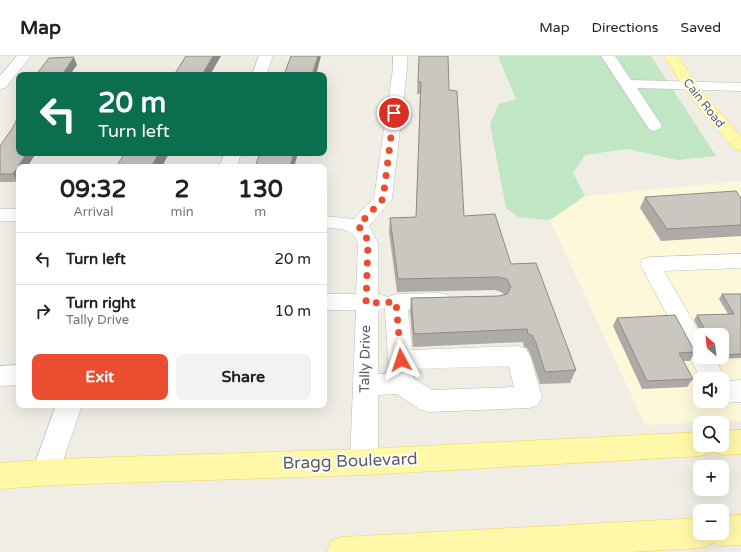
<!DOCTYPE html>
<meta charset="utf-8">
<style>
:root{--surface:#fff;--page:#f2f2f2;--text:#202124;--muted:#757577;--line:#e0e0e0;--accent:#ea4d2f}
body{margin:0;font-family:"Varela Round",sans-serif;background:var(--page);color:var(--text);height:100vh;display:flex;flex-direction:column;font-size:15px;white-space:nowrap}
*{box-sizing:border-box;margin:0}
p{font-size:13px;color:var(--muted)}
.icon{flex:none;width:22px;height:22px;fill:none;stroke:currentColor;stroke-width:2;stroke-linecap:round;stroke-linejoin:round}
.map{position:relative;flex:1;overflow:hidden}
.panel{position:absolute;left:16px;top:108px;width:311px;height:244px;display:flex;flex-direction:column;background:var(--surface);border-radius:8px;box-shadow:0 4px 16px #0002}
.panel>*{flex:none}
.guide{position:absolute;left:16px;top:16px;width:311px;height:84px;border-radius:8px;box-shadow:0 4px 16px #0002;background:#0b6e4f;color:#fff;overflow:hidden}
.needle{width:26px;rotate:332deg}
.controls{position:absolute;left:693px;top:272px;display:grid;gap:8px}
.controls a{display:grid;place-items:center;width:36px;height:36px;border-radius:8px;background:var(--surface);box-shadow:0 4px 16px #0002;font-size:20px}
.pin{position:absolute;display:grid;place-items:center;width:34px;height:34px;color:#fff;margin:-17px;border:2px solid #fff;border-radius:50%;box-shadow:0 1px 4px #0007}
.me{position:absolute;width:44px;margin:-22px;rotate:355deg;stroke-linejoin:round;filter:drop-shadow(0 0 3px #0008)}
.turn{display:flex;align-items:center;gap:14px;height:84px;padding:0 16px;font-size:18px}
.turn .icon{width:52px;height:52px;stroke-width:2.5}
.turn b{display:block;font-size:28px;line-height:34px}
.eta{display:flex;justify-content:space-evenly;align-items:center;height:68px;text-align:center}
.eta b{font-size:24px;font-weight:700;line-height:28px}
.cta{display:flex;gap:8px;margin-top:auto;padding:8px 16px}
.cta a{flex:1;height:46px;border-radius:8px;background:var(--accent);color:#fff;font-size:16px;font-weight:700;line-height:46px;text-align:center}
.cta a+a{background:var(--page);color:var(--text)}
ul{padding:0;list-style:none}
li{display:flex;align-items:center;gap:12px;height:52px;padding:0 16px;border-top:1px solid var(--line)}
li div{flex:1}
li b{display:block;font-size:15px}
li em{font-style:normal}
header{display:flex;align-items:center;gap:24px;box-sizing:border-box;height:56px;padding:0 20px;background:var(--surface);border-bottom:1px solid var(--line)}
header strong{font-size:19px}
nav{display:flex;gap:22px;margin-inline-start:auto;font-size:14px}
.map>svg:first-child{display:block}
</style>
<header>
<strong>Map</strong>
<nav><a>Map</a><a>Directions</a><a>Saved</a></nav>
</header>
<div class="map">
<svg width="741" height="496" viewBox="0 0 741 496">
<rect width="100%" height="100%" fill="#efede4"/>
<!-- commercial -->
<path fill="#fef8da" fill-rule="evenodd" d="M741 125V365L645 369 550 164 585 140ZM700 279H722V301H700ZM700 323H722V345H700Z"/>
<!-- green -->
<path fill="#c0e6c4" d="M498 0H651L716 100 678 104 627 93 585 99 573 117 585 140 550 164 518 161 506 152 490 68 499 48 516 43Z"/>
<g fill="none" stroke-linecap="round" stroke-linejoin="round">
<!-- minor casing -->
<g stroke="#b9bbc0" stroke-width="1">
<path id="minor" d="M17 0H31L5 32 0 33V20Z
M259 0H273L266 19H252Z
M393 0H407V13L392 143 369 170 378 187V238L388 241 396 238 440 237 448 239 451 245 448 251 440 253 408 254 412 294 518 290 526 293 530 300 542 341 538 349 529 352 428 356 419 353 397 338 378 339V406L374 415 364 419 354 415 350 406 356 254H324V238H356L358 187C352 171 339 173 324 172V160L354 163 374 142 393 13ZM385 252 389 317 378 318V254ZM509 310 514 331 432 334 413 322V313Z
M601 0H615L631 24 741 27V35L637 32 662 70 659 73 654 75 649 73Z
M225 97H241L237 111H219Z
M0 153H19V165H0Z
M741 198V212L664 215 701 279H700V301H714L726 323 725 325 741 324V346L722 347 717 345H722V323H701L640 208 643 203 650 201Z
M19 309V329L0 330V310Z
M56 349H82L56 425 46 429 36 425 32 416Z"/>
</g>
<!-- major casing -->
<g stroke="#f2d45a" stroke-width="1">
<path id="major" d="M664 0H678L700 33 741 81V95L735 93C708 65 684 34 664 0Z
M741 374V398L722 399 712 396 711 393 710 397 700 400 364 419 55 429 0 433V407L55 403 364 393 700 376V389H722V375Z
M741 459V489L722 490 712 486 711 488 700 492 629 496H327L331 485 342 481 700 462V477H722V460Z"/>
</g>
<!-- minor -->
<use href="#minor" fill="#fff" fill-rule="evenodd"/>
<!-- major -->
<use href="#major" fill="#fff8a9" fill-rule="evenodd"/>
</g>
<!-- wall -->
<path fill="#aeaba6" d="M419 0 449 34 464 160 511 208 576 314 570 327 540 328 531 300 527 292 524 291 523 286 413 291 410 255 411 242 499 240 504 239 503 237 495 234 397 236 389 176 390 162 416 161 420 38H417Z
M12 73 19 97H36L18 126H0V90Z
M645 141 741 142V180L661 185 640 152Z
M722 238H741V302L717 303 715 301H722V279H702L694 264 697 259 728 258 719 243Z
M617 262 695 296 690 305H683L693 323 687 331 642 333 613 270Z"/>
<!-- shaded-wall -->
<path fill="#8d8b87" d="M213 0H221L210 19H202Z
M318 0H321L316 19H312Z
M74 1 77 9 70 19H62Z
M27 97H36L27 111H19V124L18 126 13 118Z
M159 97H169L162 111H151Z
M294 97H298L294 111H290Z"/>
<!-- building -->
<path fill="#cac7c1" stroke="#8d8b87" d="M186 0H213L202 19H174Z
M291 0H318L312 19H284Z
M419 0H448L449 34 457 35 464 160 495 158 511 208 536 207 576 314 545 316 536 287 532 279 528 278 527 273 414 278 411 242 499 240 507 238 511 231 507 223 498 221 398 223 390 162 416 161 421 26H418Z
M74 1 62 19H36L49 2Z
M19 59V97H27L13 118H0V90L12 73Z
M125 97H159L151 111H116Z
M260 97H294L290 111H255Z
M736 135 741 142V169L667 173 645 141Z
M722 238H741V298L722 299V279H705V274L697 259 734 258Z
M675 259 695 296 679 297 693 323 647 325 617 262Z"/>
<g fill="none" stroke-linecap="round" stroke-linejoin="round">
<!-- route -->
<path stroke="#ea4d2f" stroke-width="7" stroke-dasharray="0 12.6" d="M394 57 383 143 358 170 365 177 368 187 366 247 396 246 401 304"/>
</g>
<g text-anchor="middle" dominant-baseline="central" stroke-width="3.5" stroke-linejoin="round" paint-order="stroke">
<!-- far-street labels -->
<g font-size="12" fill="#5c5f65" stroke="#fff">
<text transform="translate(704 47) rotate(52)">Cain Road</text>
</g>
<!-- street labels -->
<g font-size="14" fill="#5c5f65" stroke="#fff">
<text transform="translate(365 303) rotate(-89)">Tally Drive</text>
</g>
<!-- near-street labels -->
<g font-size="17" fill="#5c5f65" stroke="#fff">
<text transform="translate(350 405) rotate(-2)">Bragg Boulevard</text>
</g>
</g>
</svg>
<div class="controls">
<a><svg class="needle" viewBox="-14 -14 28 28"><path d="M0-13l5 13h-10z" fill="#e53935"/><path d="M0 13l5-13h-10z" fill="#757577"/></svg></a>
<a><svg class="icon" aria-label="sound" viewBox="0 0 24 24"><path d="M4 9h4l5-4v14l-5-4H4zM17 9q2 3 0 6"/></svg></a>
<a><svg class="icon" aria-label="search" viewBox="0 0 24 24"><circle cx="10" cy="10" r="6"/><path d="M15 15l6 6"/></svg></a>
<a>+</a>
<a>−</a>
</div>
<div class="pin" style="left:394px;top:57px;background:#d93025"><svg class="icon" aria-label="arrive" viewBox="0 0 24 24"><path d="M6 21V4h12l-3 4 3 4H6"/></svg></div>
<svg class="me" style="left:401px;top:304px" viewBox="-20 -20 40 40"><path d="M0-17L14 15 0 8-14 15z" fill="#ea4d2f" stroke="#fff" stroke-width="4"/></svg>
<div class="guide">
<div class="turn"><svg class="icon" aria-label="left" viewBox="0 0 24 24"><path d="M17 20v-9H6M10 6l-5 5 5 5"/></svg><div><b>20 m</b>Turn left</div></div>
</div>
<section class="panel">
<div class="eta">
<div><b>09:32</b><p>Arrival</p></div>
<div><b>2</b><p>min</p></div>
<div><b>130</b><p>m</p></div>
</div>
<ul>
<li><svg class="icon" aria-label="left" viewBox="0 0 24 24"><path d="M17 20v-9H6M10 6l-5 5 5 5"/></svg><div><b>Turn left</b></div><em>20 m</em></li>
<li><svg class="icon" aria-label="right" viewBox="0 0 24 24"><path d="M7 20v-9h11M14 6l5 5-5 5"/></svg><div><b>Turn right</b><p>Tally Drive</p></div><em>10 m</em></li>
</ul>
<div class="cta"><a>Exit</a><a>Share</a></div>
</section>
</div>
